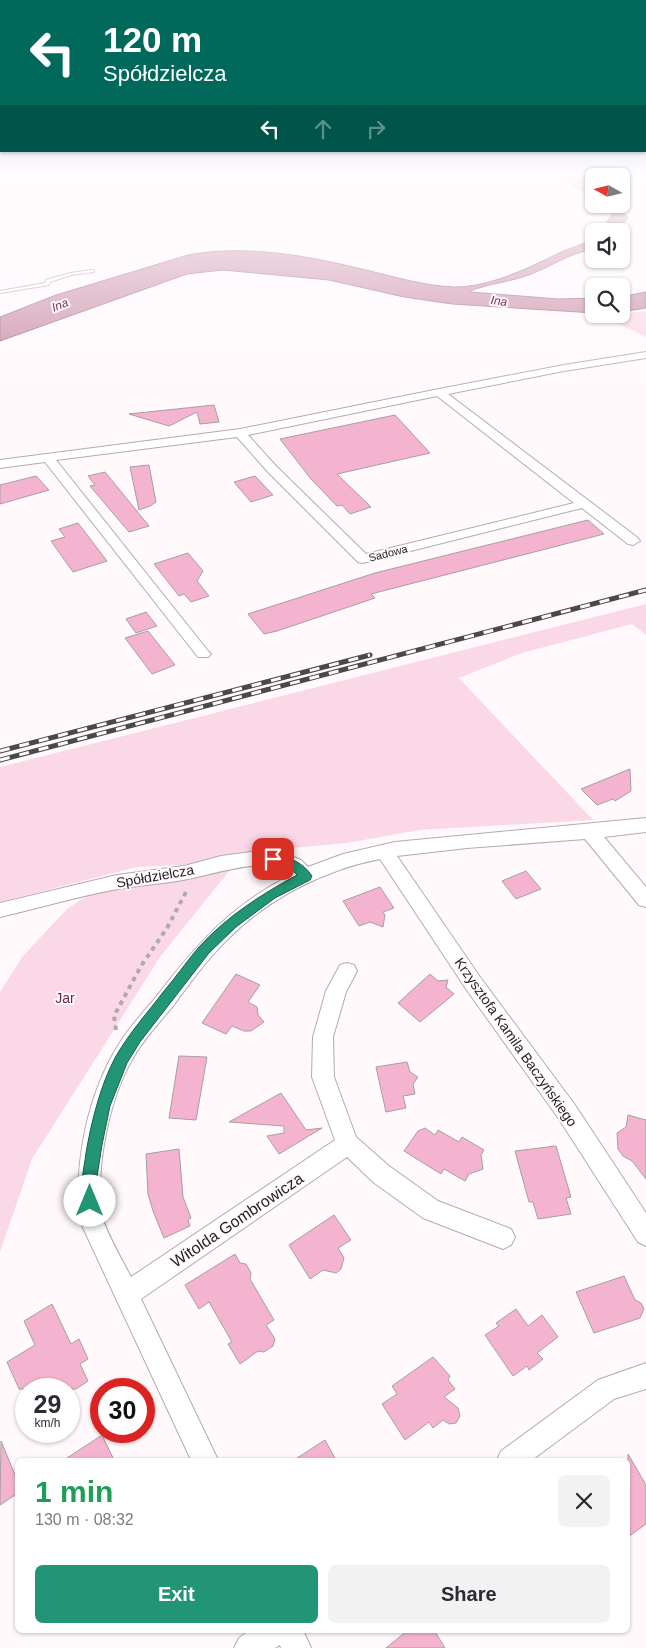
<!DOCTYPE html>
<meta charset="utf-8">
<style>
:root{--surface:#fff;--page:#f2f2f3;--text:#2b2b33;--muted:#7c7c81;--accent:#239577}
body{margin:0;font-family:Arial,sans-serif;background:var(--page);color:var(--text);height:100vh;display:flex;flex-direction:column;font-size:19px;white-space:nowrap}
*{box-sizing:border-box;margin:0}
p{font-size:16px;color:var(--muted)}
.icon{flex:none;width:28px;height:28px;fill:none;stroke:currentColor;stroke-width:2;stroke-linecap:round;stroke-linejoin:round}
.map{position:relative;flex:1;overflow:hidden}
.drawer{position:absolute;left:15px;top:1458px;width:615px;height:175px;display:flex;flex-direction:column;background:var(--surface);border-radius:8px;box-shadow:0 1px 4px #0004}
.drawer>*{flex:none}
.guide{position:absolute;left:0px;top:0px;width:646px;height:152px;box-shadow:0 1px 4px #0004;background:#00695c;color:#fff;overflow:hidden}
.needle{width:32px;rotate:278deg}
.buttons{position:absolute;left:585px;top:168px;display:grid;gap:10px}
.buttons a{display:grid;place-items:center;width:45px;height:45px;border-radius:8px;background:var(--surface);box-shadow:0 1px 4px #0004;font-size:25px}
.speed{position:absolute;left:15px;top:1378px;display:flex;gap:10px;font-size:25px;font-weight:700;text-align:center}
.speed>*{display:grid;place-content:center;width:65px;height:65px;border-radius:50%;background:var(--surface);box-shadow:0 1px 4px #0004;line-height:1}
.speed small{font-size:12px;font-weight:400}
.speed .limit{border:8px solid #d22;background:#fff;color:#111}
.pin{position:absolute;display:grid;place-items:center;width:42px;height:42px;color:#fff;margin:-21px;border-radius:10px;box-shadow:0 2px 8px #0006}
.me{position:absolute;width:55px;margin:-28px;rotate:0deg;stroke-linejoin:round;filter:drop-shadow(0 0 4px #0008)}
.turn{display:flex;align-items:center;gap:18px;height:105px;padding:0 20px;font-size:22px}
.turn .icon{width:65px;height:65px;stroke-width:2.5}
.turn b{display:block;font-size:35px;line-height:42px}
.lanes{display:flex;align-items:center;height:48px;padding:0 20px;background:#0003;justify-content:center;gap:25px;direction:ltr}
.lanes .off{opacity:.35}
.round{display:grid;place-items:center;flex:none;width:52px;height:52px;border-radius:8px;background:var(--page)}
.summary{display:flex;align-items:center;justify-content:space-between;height:85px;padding:0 20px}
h1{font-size:30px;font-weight:600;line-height:38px;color:#1e9e55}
.primary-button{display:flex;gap:10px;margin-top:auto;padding:10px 20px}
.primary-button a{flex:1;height:58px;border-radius:8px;background:var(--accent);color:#fff;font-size:20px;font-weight:600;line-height:58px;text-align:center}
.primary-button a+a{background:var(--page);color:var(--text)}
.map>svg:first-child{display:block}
</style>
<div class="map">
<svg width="646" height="1648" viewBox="0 0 646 1648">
<rect width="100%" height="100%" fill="#fff9fc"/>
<!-- green -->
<path fill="#fbd8e7" d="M646 311V337L604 316Z
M646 604V635L632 624 522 653 459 678 593 820 420 830 347 843 292 848 182 865 137 867 0 902V767Z
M230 870 160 957 32 1159 0 1252V992L23 956 68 908 92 893Z"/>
<!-- water -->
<path fill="#cb8ea9" stroke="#986d80" d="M566 175H581L580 179 594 187V199L572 184Z
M600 204H619L628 218C617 230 616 231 600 231L613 213Z
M594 237V249C566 254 552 267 526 276 508 282 488 284 470 291L471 292 558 299 594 298V313L452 304 404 297 329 280 223 270 187 274 0 341V317L56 295 188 255C246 244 309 256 366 270 395 277 425 286 455 287 488 287 524 270 553 256 567 248 581 247 594 237Z
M646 292V308L621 312V297Z"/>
<!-- building -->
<path fill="#f4b4d0" stroke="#a79ea2" d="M214 405 219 422 200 424 197 412 169 426 129 414Z
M395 415 430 453 337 474 371 507 350 514 342 505 337 506 311 479 280 439Z
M149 465 156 502 150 506 139 510 130 467Z
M105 472 136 510 149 526 129 532 90 486 95 485 88 476Z
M36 476 49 490 0 504V485Z
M255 476 273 495 251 502 234 482Z
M588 520 604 534 371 594 375 598 277 631 264 634 248 614 375 573Z
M78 523 107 561 73 572 51 541 65 537 59 529Z
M188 553 203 571 197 581 209 596 191 602 184 594 179 596 154 564Z
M146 612 157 626 136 633 126 619Z
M148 631 175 665 152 674 125 638Z
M630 769 631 791 615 801 613 799 597 805 581 789Z
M526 871 541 889 516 899 502 881Z
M380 887 394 908 383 912 385 915 383 927 370 922 359 926 343 901Z
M236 974 260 985 248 1002 257 1007 258 1015 264 1022 251 1031H244L232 1026 226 1034 202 1023Z
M430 974 438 981 448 980 446 987 454 994 420 1022 398 1003Z
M179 1056 207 1057 196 1120 169 1118Z
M407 1062 410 1072 418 1077 413 1084 415 1094 403 1096 406 1108 386 1112 376 1067Z
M281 1093 306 1130 322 1128 279 1154 267 1136 284 1133V1126L229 1122Z
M628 1115 646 1120V1179L632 1161 623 1156 618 1149 617 1133 626 1127Z
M425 1128 435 1135 438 1130 459 1142 462 1137 484 1150 481 1155 483 1169 469 1174 465 1181 444 1169 441 1174 404 1151 418 1131Z
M556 1146 571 1197 566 1198 571 1214 538 1219 533 1202H529L515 1151Z
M179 1149 183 1197 191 1218 188 1220 190 1226 164 1238 153 1211 148 1194 146 1154Z
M334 1215 351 1240 338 1248 344 1258 341 1269 336 1273 323 1270 310 1279 289 1245Z
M235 1254 240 1263 246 1264 251 1273 250 1279 274 1320 266 1325 275 1339 273 1346 264 1352 258 1351 240 1364 228 1344 232 1342 209 1302 199 1309 185 1285Z
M624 1276 635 1300 641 1303 644 1309 640 1318 594 1333 576 1292Z
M52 1304 71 1344 79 1339 88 1359 80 1364 88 1381 76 1389H19L7 1362 35 1345 24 1321Z
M516 1309 528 1326 542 1315 558 1337 537 1353 543 1359 529 1370 527 1366 513 1376 485 1335 499 1326 496 1323Z
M433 1357 450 1376 448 1380 455 1389 444 1397 458 1408 460 1416 456 1423 449 1424 443 1420 433 1428 429 1422 405 1440 382 1404 397 1394 392 1386Z
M102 1435 114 1460H64Z
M325 1440 336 1460H294Z
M1 1441 18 1482V1493L0 1505Z
M628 1454 646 1485V1524L628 1537Z
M408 1630H434L445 1648H386Z"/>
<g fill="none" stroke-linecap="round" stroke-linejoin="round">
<!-- service casing -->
<g stroke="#b4abaf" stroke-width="2">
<path id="service" d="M92 270H94V272L71 275 50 282 49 285 0 293V291L45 283 46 280 70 273Z"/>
</g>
<!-- minor casing -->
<g stroke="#b4abaf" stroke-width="2">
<path id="minor" d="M646 352V358L564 371 448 394 638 538 640 541 633 545 628 544 582 508 363 563 358 562 268 472 237 437 56 460 208 651 211 654 208 657H198L45 462 0 468V460L240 429 439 389 564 365ZM437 396 574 503 366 554 276 466 248 435Z
M646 818V832L604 837 646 887V907L639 905 585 839 467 848 397 856 480 977 575 1105 646 1213V1246L638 1242 559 1119 466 989 380 859C324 870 269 898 228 939 207 959 190 983 173 1006 159 1023 144 1039 133 1058 109 1099 95 1168 102 1215 104 1229 124 1263 131 1277L335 1140 312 1077 313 1037 326 991 340 965 347 963 354 965 357 971 346 992 333 1037 334 1077 356 1137 389 1166 438 1201 511 1229 515 1237 511 1245 503 1249 423 1218 373 1182 347 1157 141 1299 218 1460H191L79 1219C75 1160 87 1095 119 1044 131 1024 149 1007 163 988 201 939 236 902 293 874 272 853 209 876 183 880 161 884 140 885 118 889 79 896 39 908 0 917V903L117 875 184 866 221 856 251 852 284 853 301 860 308 867 343 854 395 842Z
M646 1363V1389L614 1399 532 1460H497L501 1451 598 1380Z
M250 1630H303L311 1648H281L280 1645 275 1648H234L239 1638Z"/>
</g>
<!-- path -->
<path stroke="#afaaac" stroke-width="4" stroke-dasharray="4.5 4.5" stroke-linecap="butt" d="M116 1030 114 1016 141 966 167 928 186 892 185 889"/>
<!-- service -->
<use href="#service" fill="#fff" fill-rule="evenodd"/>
<!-- minor -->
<use href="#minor" fill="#fff" fill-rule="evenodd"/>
<!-- rail casing -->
<g stroke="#4b4849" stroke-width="5">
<path id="rail" d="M0 751 370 655
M0 760 646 590"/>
</g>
<!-- rail -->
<use href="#rail" stroke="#fff9fc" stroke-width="3" stroke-dasharray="10" stroke-linecap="butt"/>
</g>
<!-- sky -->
<linearGradient id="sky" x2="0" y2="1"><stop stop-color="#9ca5cf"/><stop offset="0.43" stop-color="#fffcfe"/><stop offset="1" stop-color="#fffcfe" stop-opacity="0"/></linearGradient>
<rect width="646" height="405" fill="url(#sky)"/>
<!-- route -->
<path fill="#239577" stroke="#17614d" d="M273 855C289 857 303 862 312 876L310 880 275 898 236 927 209 953 140 1042 127 1063 110 1106 102 1145 96 1183 97 1201 95 1206 90 1208 85 1206C78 1190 84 1170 86 1153 91 1123 101 1083 116 1056 130 1032 148 1012 164 991 176 977 187 961 199 947 227 916 262 894 297 875L290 868 269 862 267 859 269 856Z"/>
<g text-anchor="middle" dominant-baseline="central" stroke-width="4" stroke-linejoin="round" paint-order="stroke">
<!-- far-street labels -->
<g font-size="11" fill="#221f20" stroke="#fff9fc">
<text transform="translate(388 553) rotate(-14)">Sadowa</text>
</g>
<!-- far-water labels -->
<g font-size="12" font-style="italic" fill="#7c3258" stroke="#fff9fc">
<text transform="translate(499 301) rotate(8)">Ina</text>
<text transform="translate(60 305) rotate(-22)">Ina</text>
</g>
<!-- street labels -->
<g font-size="14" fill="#221f20" stroke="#fff9fc">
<text transform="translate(155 876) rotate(-10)">Spółdzielcza</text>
<text transform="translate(516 1042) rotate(55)">Krzysztofa Kamila Baczyńskiego</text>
</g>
<!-- park labels -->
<g font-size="14" fill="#6b2349" stroke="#fff9fc">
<text x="65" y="998">Jar</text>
</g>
<!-- near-street labels -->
<g font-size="16" fill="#221f20" stroke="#fff9fc">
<text transform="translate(237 1220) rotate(-34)">Witolda Gombrowicza</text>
</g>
</g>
</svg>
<div class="buttons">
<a><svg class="needle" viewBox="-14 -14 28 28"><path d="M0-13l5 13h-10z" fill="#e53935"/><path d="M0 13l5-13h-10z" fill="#7c7c81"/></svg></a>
<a><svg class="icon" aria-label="sound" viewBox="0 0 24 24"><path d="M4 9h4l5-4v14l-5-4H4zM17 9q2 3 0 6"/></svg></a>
<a><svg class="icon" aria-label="search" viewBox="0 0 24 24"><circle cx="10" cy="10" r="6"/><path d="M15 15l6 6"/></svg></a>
</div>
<div class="speed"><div>29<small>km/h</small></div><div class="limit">30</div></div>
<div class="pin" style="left:273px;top:859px;background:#d93025"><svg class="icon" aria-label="arrive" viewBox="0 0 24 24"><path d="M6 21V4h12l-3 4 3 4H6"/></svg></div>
<svg class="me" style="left:90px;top:1201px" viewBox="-20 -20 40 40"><circle r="19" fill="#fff"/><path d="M0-13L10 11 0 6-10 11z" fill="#239577"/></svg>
<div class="guide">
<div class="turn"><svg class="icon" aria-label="left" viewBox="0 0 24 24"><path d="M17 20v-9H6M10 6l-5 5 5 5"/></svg><div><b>120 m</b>Spółdzielcza</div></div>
<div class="lanes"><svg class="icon" aria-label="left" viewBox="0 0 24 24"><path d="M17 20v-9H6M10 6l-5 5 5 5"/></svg><svg class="icon off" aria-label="ahead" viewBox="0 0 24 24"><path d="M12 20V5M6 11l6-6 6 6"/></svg><svg class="icon off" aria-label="right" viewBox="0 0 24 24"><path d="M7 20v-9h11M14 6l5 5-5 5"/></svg></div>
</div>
<section class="drawer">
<div class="summary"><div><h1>1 min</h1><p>130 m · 08:32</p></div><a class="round"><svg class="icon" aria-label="close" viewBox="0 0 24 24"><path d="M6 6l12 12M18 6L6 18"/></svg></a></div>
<div class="primary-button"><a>Exit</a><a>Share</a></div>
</section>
</div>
